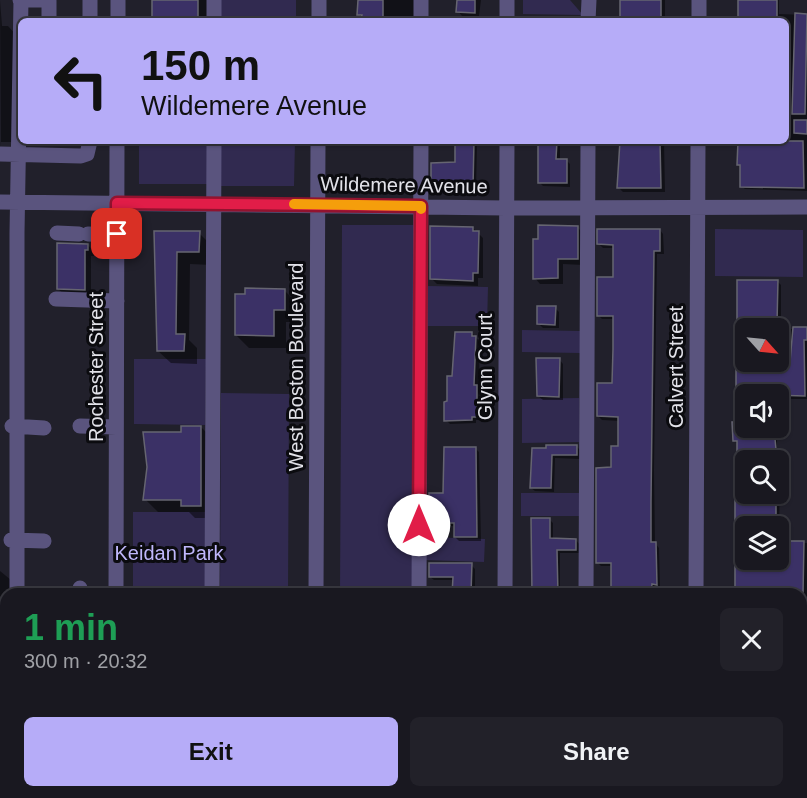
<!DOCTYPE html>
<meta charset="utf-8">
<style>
:root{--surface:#191820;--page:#222129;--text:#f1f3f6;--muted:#9fa0a5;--line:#37373e;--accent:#b6acf8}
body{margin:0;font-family:Helvetica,sans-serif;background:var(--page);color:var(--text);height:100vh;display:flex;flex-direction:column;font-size:22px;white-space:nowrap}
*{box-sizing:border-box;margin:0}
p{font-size:20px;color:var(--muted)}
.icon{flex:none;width:33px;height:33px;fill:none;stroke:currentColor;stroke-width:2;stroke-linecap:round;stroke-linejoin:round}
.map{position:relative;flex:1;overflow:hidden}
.sheet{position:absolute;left:0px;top:588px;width:807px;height:210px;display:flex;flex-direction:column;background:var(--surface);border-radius:18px 18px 0 0;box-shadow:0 2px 4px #0004,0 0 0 2px var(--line)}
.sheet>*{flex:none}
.hud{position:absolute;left:18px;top:18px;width:771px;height:126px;border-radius:9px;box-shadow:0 2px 4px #0004,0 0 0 2px var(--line);background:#b6acf8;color:#111;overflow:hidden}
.needle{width:39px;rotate:117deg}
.fabs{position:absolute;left:735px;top:318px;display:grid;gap:12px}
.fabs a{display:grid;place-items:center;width:54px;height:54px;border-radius:9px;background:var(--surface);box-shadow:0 2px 4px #0004,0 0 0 2px var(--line);font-size:30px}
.pin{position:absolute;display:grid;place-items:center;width:51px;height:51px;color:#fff;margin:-26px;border-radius:12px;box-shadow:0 3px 9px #0006}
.me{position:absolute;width:66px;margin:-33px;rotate:0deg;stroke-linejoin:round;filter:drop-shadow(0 0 4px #0008)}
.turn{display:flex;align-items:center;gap:21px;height:126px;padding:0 24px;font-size:27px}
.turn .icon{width:78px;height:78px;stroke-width:2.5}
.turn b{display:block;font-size:42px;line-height:51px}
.round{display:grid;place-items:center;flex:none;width:63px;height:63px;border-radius:9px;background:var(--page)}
.summary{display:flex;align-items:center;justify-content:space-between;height:102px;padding:0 24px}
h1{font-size:36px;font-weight:700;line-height:45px;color:#1e9e55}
.action{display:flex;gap:12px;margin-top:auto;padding:12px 24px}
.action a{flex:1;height:69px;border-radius:9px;background:var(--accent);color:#111;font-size:24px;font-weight:700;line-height:69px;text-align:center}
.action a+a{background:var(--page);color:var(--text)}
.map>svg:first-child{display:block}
</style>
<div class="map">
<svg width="807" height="798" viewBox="0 0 807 798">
<rect width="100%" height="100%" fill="#21202b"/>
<!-- green -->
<path fill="#312a50" d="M221 0H296V21H221Z
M523 0H570L583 15 523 14Z
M139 141H210L209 184H139Z
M220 141H295L294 186H219Z
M342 225H417L415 594H340Z
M715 229 803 230V277L715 276Z
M427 286 488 287 487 326H427Z
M522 330 580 331V353L522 352Z
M134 359H206L205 425 134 424Z
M221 393 289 394 288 594H220Z
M579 398V442L522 443V399Z
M521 493H580V516H521Z
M133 512H206V594H133Z
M426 537 485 539 484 562 425 560Z
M29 792H94V798H29Z
M134 792H206V798H134Z
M338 792H413L412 798H338Z"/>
<!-- shadow -->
<path fill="#0007" fill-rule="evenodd" d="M0 0 2 26H8L17 36V142H1V157Z
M154 0H210V21H158L154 17Z
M358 0H414V21H363L359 14Z
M457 0H481L479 16H462L458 11Z
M603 0H665V21H622V0Z
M739 0H779V14L807 15V191L745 189 741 186 738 141H786V21H739Z
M541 18 560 19 561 21H541Z
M457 141H477L476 191H436L432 187 457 164Z
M539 141 560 142V160H566L570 164V187L543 186 539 182Z
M621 141H664L665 192H623L618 187Z
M577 227 583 233V265L563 264V284H540L535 278Z
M473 228 483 238V278H478V286L437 284 432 279Z
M660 230 663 234 664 254H657L654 470 655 543 659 548 660 588 655 590V594H612V566H601L597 562 613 469 619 447 620 421 602 420 598 416 613 385 614 319H602L598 315 615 278V248H603L599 244Z
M155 232 199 233 212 246V265L190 264 189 340 197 348V364L171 363 158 351Z
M88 245 94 252V256H91V296L65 295 58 289Z
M739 281H777L781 285V329H807V399H778V394H746V428H777V449L780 452 779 543H807V609H801V594H735L738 445 734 440 737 424ZM746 328H778V362H746ZM746 460H778V494H746ZM746 526H778V560H746Z
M284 290 297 303V322H286V348H249L236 335Z
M555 308 559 312V328H543L539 324Z
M472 333 479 341 480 420H476V423L450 424 446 420 453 377Z
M559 359 563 364V400H543L538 396Z
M201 427 214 440 213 518H195L189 512H158L145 499 183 434Z
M576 446 580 450V459L555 458 554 492 535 491 531 488 534 450Z
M476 449 479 452 481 541H459L455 537V526H434L431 522 444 494Z
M550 520 553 523V540H576L579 544V553H560V594H533Z
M471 565 475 569V594H454V580H434L430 577Z
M0 571 11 580 10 594H6V729H0Z
M801 712 807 716V734H801Z
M430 792H481V798H429Z
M532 792H553V795H576L579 798H532Z
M597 792H655V798H601Z
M738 792H786V798H738Z"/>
<!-- building -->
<path fill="#3b3166" stroke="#666571" stroke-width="1.5" d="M152 0H198V18H152Z
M358 0H383V21H361L362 15H357Z
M457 0H475V13L456 12Z
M620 0H661V21H620Z
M738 0H777V21H738Z
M795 13 807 14 805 114H792Z
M794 120H807V134L794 133Z
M455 141H474L473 188H431V163L455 162Z
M538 141H557L556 159H567V183H538Z
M620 141H660L661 188H617Z
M738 141H803L804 188 740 187V165H737Z
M538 225 578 226V259H558V278L533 279V239H538Z
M430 226 473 227V231H479L478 273H473V281L430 279Z
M597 229H660V251H654L651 502V542H656L657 585 652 584 651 594H611V563H596V468L611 467V446H618V417L597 416V383H612L613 349V316H597V277H613V245L597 244Z
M154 231H200L199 252H177L176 334H185L184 351H157Z
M57 243 88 244V250H85V290L57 289Z
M737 280H778L777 324H737Z
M245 288 285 289V310H274V336L235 335V294H245Z
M537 306H556L555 325 537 324Z
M793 327H807V340H804L805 396 736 394V362H790Z
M455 332H472V336H476L474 385H477V417H472V420L444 421V402L447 401V376H452Z
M536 358H560L559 397 537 396Z
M732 422H746V428H774L777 460H737V441H733Z
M181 426H201V506H181V500H143L147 467 143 432H181Z
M546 445H577V455H552L551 488H530L532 448H546Z
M444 447H476L477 537H454V523H429V493H443Z
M735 497H776V526H735Z
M531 518H550V538L576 539V550H557L558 594H532Z
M790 541H804L803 594H735V560H790Z
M429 563H472L471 594H452L453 577H429Z"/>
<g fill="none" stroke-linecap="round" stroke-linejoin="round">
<!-- minor -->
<path stroke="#5a547e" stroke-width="15" d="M20 0H49
M49 21V1
M90 21V0
M118 21V0
M214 21V0
M319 21V0
M421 21V0
M507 21V0
M588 21 589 0
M699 21V0
M0 154 81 156 87 154 90 141
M0 202 506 208 807 207
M57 233 79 234
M88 234 117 235
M56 299 117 301
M12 426 44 428
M80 426 116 427
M11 540 44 541
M80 588V594
M17 594V233L21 0
M116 594 117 141
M212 594 214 141
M316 594 318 141
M419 594 421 141
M505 594 507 141
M586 594 588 141
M696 594 698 141
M0 747 6 748
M801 752H807
M212 792V798
M19 798V792
M115 798V792
M316 798V792
M418 798V792
M504 798V792
M586 798V792
M697 798V792"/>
</g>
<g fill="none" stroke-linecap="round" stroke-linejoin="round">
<!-- route casing -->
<g stroke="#92132f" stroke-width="15">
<path id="route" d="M117 234V203L421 206 419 525"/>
</g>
<!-- route -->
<use href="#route" stroke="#e11d48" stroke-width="10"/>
<!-- slow -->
<path stroke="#f59e0b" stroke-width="10" d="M294 204 421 206V209"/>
</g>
<g text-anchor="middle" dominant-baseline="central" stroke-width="6" stroke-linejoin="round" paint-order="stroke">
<!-- street labels -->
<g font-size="20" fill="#e2e2e9" stroke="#0b0b0f">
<text transform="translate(404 185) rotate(1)">Wildemere Avenue</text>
<text transform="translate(96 367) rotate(-90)">Rochester Street</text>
<text transform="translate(296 367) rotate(-90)">West Boston Boulevard</text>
<text transform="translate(485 367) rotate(-90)">Glynn Court</text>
<text transform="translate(676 367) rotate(-90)">Calvert Street</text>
</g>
<!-- park labels -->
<g font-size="20" fill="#bfb7fb" stroke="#0b0b0f">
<text x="169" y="553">Keidan Park</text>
</g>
</g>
</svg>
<div class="fabs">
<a><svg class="needle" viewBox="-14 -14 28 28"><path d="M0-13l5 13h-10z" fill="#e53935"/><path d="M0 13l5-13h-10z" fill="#9fa0a5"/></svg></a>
<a><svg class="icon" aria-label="sound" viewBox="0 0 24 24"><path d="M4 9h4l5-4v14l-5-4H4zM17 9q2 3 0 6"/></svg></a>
<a><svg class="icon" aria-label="search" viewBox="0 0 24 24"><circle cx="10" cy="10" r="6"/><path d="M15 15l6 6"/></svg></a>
<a><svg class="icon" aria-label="layers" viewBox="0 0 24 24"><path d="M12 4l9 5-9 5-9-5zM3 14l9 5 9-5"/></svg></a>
</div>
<div class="pin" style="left:117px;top:234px;background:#d93025"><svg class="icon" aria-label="arrive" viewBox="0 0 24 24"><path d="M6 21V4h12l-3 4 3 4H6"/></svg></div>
<svg class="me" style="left:419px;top:525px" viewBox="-20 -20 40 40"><circle r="19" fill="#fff"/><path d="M0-13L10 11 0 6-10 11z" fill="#e11d48"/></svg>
<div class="hud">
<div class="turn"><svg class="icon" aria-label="left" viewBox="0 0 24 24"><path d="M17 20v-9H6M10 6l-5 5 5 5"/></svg><div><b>150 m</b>Wildemere Avenue</div></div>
</div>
<section class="sheet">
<div class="summary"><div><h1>1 min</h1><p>300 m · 20:32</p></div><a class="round"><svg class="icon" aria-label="close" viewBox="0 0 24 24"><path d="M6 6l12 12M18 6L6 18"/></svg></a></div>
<div class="action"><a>Exit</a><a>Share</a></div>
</section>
</div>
